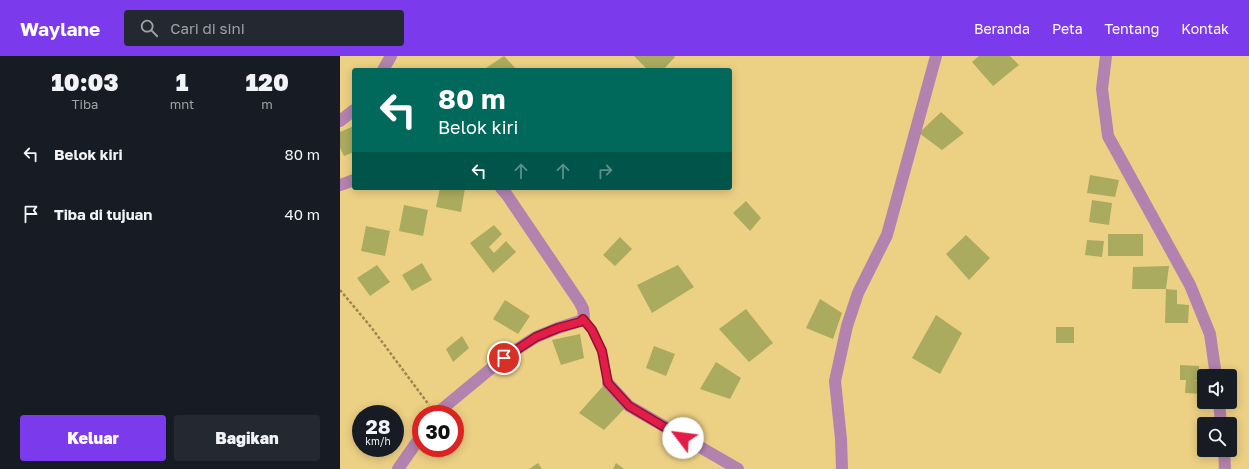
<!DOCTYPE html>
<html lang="id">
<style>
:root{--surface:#171b24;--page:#242831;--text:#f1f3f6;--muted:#9ea1a6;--accent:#7c3aed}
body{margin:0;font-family:"Golos Text",sans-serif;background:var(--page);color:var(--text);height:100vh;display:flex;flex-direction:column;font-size:15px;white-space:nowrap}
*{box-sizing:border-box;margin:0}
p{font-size:13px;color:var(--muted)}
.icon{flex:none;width:22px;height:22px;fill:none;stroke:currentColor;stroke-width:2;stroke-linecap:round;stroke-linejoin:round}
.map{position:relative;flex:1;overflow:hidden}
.sheet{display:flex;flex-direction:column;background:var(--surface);width:340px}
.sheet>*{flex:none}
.top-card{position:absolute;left:12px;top:12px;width:380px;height:122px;border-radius:4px;box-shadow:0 2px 10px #0003;background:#00695c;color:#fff;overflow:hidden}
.fabs{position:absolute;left:857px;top:313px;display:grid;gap:8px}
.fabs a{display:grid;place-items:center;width:40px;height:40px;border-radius:4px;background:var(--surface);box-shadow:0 2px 10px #0003;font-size:20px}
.speed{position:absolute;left:12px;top:349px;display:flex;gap:8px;font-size:20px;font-weight:700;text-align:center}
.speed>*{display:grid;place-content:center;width:52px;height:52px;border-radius:50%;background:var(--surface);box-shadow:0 2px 10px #0003;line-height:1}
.speed small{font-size:10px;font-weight:400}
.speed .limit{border:6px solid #d22;background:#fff;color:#111}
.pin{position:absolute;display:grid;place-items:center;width:34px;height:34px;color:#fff;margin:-17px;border:2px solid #fff;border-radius:50%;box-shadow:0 1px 4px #0007}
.me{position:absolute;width:44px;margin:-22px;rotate:300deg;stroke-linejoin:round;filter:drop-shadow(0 0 3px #0008)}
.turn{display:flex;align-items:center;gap:14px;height:84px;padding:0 20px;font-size:18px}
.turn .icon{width:52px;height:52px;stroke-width:2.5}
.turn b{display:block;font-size:28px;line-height:34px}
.lanes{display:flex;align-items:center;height:38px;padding:0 20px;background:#0003;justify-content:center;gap:20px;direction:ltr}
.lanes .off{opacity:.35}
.eta{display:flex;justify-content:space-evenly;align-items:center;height:68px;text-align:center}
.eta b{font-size:24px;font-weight:800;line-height:28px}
.button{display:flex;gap:8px;margin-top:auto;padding:8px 20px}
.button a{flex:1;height:46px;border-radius:4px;background:var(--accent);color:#fff;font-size:16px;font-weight:800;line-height:46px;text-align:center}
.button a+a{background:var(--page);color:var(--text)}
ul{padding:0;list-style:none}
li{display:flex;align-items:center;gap:12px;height:60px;padding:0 20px}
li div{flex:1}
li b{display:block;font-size:15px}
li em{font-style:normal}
header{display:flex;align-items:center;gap:24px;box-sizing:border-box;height:56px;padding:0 20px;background:var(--accent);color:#fff}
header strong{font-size:19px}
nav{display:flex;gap:22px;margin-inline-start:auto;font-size:14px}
.search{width:280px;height:36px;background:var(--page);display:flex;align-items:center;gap:10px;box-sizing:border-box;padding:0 14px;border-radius:4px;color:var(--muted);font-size:15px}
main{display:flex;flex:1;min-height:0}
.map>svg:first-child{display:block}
</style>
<header>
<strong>Waylane</strong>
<div class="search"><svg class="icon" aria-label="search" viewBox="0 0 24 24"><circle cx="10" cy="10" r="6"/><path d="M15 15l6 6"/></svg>Cari di sini</div>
<nav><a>Beranda</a><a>Peta</a><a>Tentang</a><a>Kontak</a></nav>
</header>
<main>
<section class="sheet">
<div class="eta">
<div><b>10:03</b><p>Tiba</p></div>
<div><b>1</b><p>mnt</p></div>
<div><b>120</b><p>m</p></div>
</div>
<ul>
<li><svg class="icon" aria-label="left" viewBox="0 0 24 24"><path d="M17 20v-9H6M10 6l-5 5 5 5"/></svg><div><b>Belok kiri</b></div><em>80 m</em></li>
<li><svg class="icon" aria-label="arrive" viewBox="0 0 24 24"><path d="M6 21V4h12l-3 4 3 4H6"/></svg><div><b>Tiba di tujuan</b></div><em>40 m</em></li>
</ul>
<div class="button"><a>Keluar</a><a>Bagikan</a></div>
</section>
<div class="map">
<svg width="909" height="413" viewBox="0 0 909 413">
<rect width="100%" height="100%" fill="#ecd084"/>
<!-- building -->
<path fill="#aaab5e" d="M164 0 177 14H143Z
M294 0H334L335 1 323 14H308Z
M639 0H670L679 9 653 30 632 6Z
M601 56 624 77 602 94 579 77Z
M14 70V96L4 100 0 92V76Z
M750 119 779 124 775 141 747 137Z
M100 132H125L121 156 96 151Z
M752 144 772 147 769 169 749 166Z
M406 145 421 162 410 175 393 157Z
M64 149 88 154 83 180 59 175Z
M154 169 162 178 149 191 154 197 166 185 176 196 153 217 130 187Z
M26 170 50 175 45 200 21 195Z
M768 178H803V200H768Z
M626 179 650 202 629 224 606 198Z
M280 181 292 193 275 210 263 199Z
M747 184 764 185 762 201 745 199Z
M82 207 92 224 72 235 62 219Z
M37 209 50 226 30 240 17 222Z
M338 209 354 231 312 257 297 229Z
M829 210 826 233 837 234V248L849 249 848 267H825L826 233H792L793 211Z
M480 243 502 257 493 283 466 272Z
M165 244 190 260 178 278 153 263Z
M406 253 433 287 409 306 379 273Z
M596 259 622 277 600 318 572 302Z
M716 271H734V287H716Z
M240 278 244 302 221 309 212 284Z
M122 280 129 292 113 306 106 293Z
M314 290 335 298 326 320 306 312Z
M376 306 401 322 390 343 360 333Z
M840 309 859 310V324L853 325H863L862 338 845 337 846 324H840Z
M264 329 286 351 264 374 239 357Z
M198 407 202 413H189Z
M276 407 284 413H273Z"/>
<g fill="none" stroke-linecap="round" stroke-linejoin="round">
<!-- path -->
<path stroke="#9d8750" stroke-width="2.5" stroke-dasharray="3 2" stroke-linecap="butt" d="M0 234 31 271 89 349"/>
<!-- lane -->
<path stroke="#b382ae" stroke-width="8" d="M243 263C262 283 263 301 268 327"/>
<!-- street -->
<path stroke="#b382ae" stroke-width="12" d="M766 0 762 33 768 80 850 229 870 278 876 320
M43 14 51 0
M0 65 14 54
M0 129 14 124
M268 327 289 350 398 413
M879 346 881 368
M96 358 154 310 174 295 196 281 218 272 240 265 244 261 243 253 240 247 167 139 161 132
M884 394 885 413
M58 413 81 380
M502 413 501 383 495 325 507 270 518 237 547 179 596 0"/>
</g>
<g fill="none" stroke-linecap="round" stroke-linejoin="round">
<!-- route casing -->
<g stroke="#92132f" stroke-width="10">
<path id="route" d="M164 302 196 281 218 272 240 266 243 263 252 274 262 295 268 327 289 350 343 382"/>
</g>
<!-- route -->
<use href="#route" stroke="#e11d48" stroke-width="7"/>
</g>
</svg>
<div class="fabs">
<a><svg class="icon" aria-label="sound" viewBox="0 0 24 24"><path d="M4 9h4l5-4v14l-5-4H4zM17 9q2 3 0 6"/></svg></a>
<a><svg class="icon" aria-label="search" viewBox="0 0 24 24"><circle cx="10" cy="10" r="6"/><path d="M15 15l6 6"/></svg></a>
</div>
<div class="speed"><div>28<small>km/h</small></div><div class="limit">30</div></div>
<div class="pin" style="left:164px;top:302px;background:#d93025"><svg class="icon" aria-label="arrive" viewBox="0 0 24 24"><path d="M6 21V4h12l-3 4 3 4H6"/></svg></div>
<svg class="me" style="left:343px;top:382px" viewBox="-20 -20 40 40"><circle r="19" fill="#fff"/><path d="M0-13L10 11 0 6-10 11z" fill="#e11d48"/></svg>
<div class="top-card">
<div class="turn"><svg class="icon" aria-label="left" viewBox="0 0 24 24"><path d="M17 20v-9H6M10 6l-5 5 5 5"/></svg><div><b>80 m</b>Belok kiri</div></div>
<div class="lanes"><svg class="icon" aria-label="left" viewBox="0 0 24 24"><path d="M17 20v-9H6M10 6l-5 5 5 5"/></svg><svg class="icon off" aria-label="ahead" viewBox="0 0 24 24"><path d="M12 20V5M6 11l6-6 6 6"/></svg><svg class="icon off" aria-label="ahead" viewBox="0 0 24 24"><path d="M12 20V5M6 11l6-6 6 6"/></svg><svg class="icon off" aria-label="right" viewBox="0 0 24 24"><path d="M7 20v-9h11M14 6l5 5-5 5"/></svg></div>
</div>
</div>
</main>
